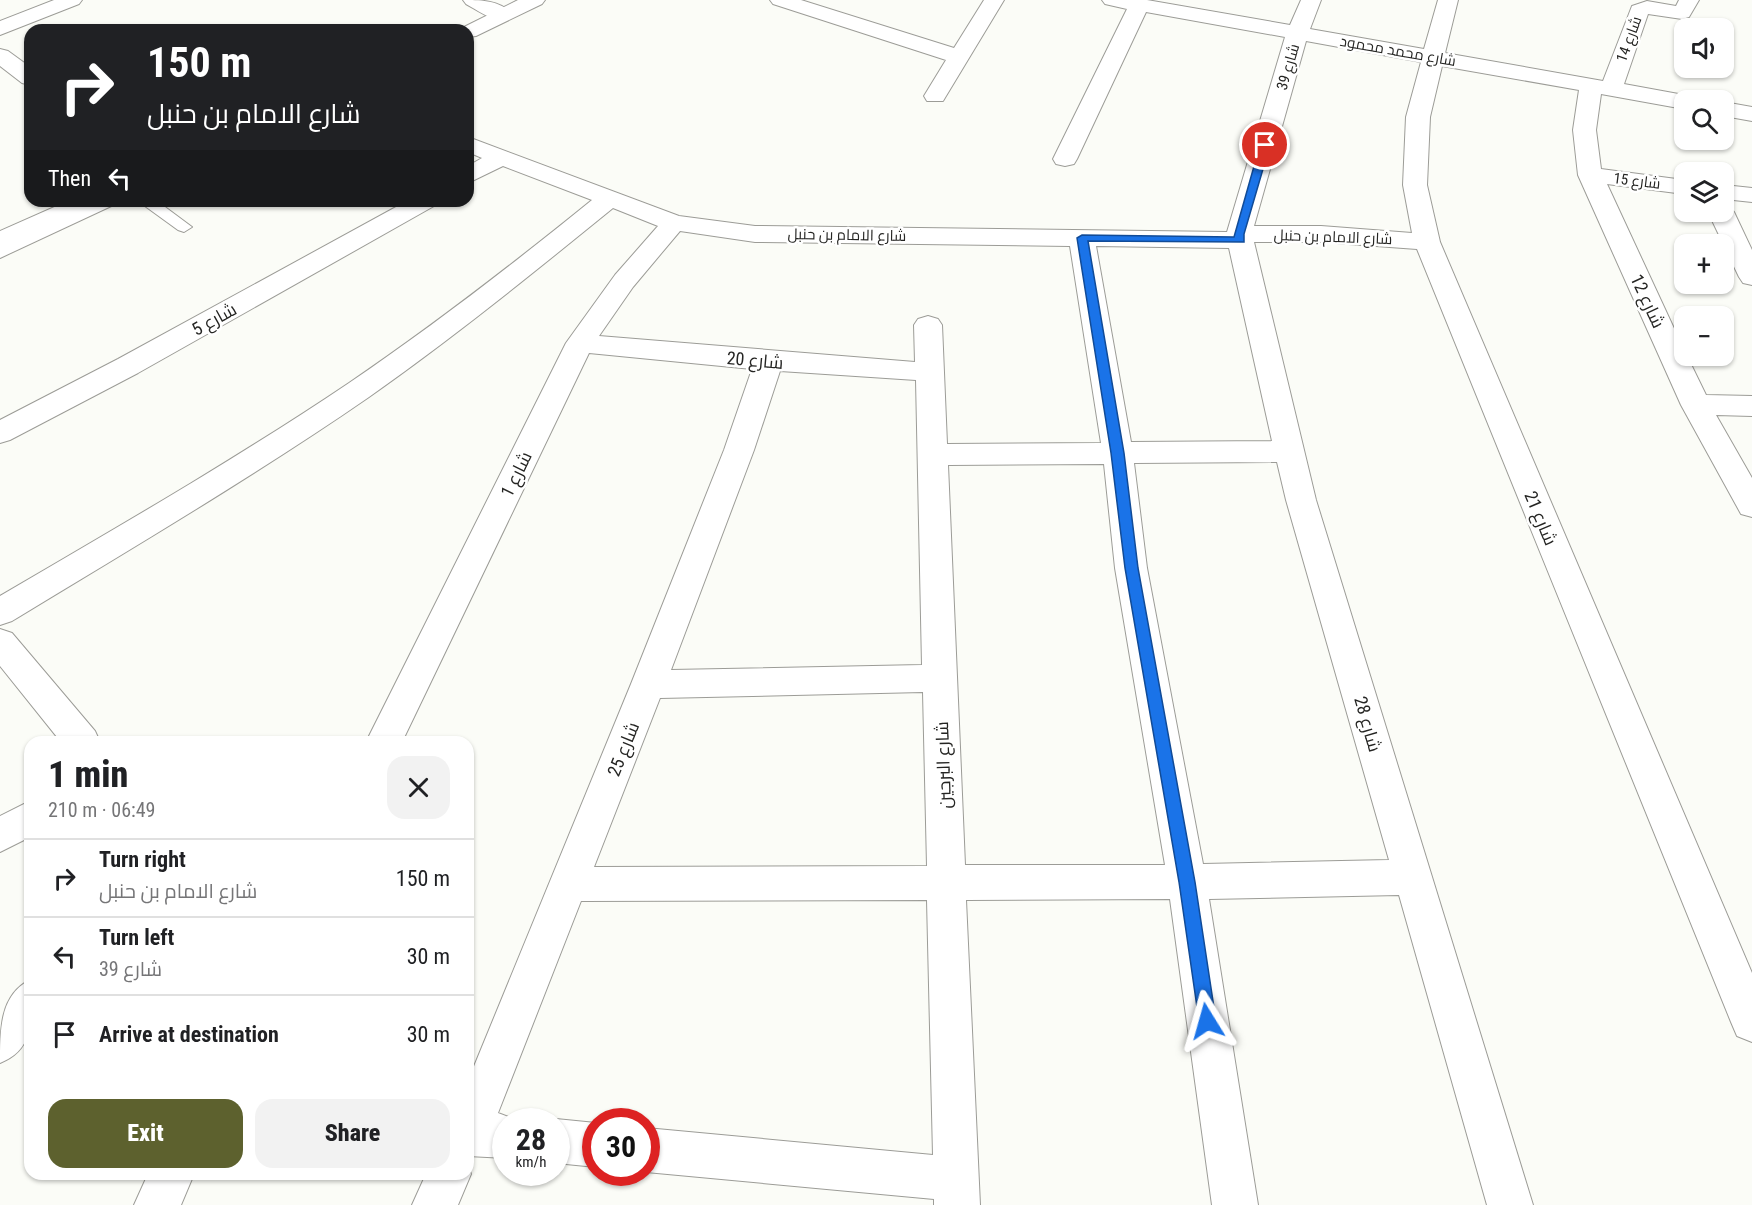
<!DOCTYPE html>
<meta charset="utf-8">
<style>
:root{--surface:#fff;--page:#f2f2f2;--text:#202124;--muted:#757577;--line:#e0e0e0;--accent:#5d612e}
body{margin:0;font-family:"Roboto Condensed",Cairo,sans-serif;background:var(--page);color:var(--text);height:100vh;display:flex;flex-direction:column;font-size:22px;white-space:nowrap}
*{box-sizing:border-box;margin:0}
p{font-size:20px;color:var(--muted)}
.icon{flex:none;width:33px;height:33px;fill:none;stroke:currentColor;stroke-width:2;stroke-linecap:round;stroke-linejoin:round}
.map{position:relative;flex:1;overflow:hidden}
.panel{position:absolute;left:24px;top:736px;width:450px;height:444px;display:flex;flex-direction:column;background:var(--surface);border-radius:18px;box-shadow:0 2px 4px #0004}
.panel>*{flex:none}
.hud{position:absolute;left:24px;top:24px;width:450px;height:183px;border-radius:18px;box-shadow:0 2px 4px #0004;background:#202124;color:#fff;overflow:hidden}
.tools{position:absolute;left:1674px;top:18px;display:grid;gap:12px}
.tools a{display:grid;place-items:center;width:60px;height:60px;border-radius:12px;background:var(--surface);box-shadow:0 2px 4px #0004;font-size:30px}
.speed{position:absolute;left:492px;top:1108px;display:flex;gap:12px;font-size:30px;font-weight:700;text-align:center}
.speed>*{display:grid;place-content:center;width:78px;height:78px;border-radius:50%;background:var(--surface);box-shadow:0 2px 4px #0004;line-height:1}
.speed small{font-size:15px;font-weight:400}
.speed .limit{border:9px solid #d22;background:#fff;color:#111}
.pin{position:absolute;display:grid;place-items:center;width:51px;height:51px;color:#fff;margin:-26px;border:3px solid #fff;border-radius:50%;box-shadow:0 2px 6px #0007}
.me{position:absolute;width:66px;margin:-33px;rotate:352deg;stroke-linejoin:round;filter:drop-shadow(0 0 4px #0008)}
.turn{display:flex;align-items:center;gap:21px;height:126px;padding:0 24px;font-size:27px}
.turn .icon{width:78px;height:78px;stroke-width:2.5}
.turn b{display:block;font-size:42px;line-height:51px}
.then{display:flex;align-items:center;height:57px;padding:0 24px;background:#0003;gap:12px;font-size:22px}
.round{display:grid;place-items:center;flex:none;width:63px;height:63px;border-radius:18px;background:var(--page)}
.head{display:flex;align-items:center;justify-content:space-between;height:102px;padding:0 24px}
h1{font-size:36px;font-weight:800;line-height:45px}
.cta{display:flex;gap:12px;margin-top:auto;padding:12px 24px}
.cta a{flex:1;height:69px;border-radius:18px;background:var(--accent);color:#fff;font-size:24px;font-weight:800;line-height:69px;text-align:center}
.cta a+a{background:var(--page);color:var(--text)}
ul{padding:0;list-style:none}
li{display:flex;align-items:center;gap:18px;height:78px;padding:0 24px;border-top:2px solid var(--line)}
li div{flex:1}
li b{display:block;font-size:22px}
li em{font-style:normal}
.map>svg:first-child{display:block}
</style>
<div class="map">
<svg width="1752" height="1205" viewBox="0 0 1752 1205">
<rect width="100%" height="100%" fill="#fbfcf7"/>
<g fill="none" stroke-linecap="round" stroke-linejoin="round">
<!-- service casing -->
<g stroke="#9c9c97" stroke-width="2">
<path id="service" d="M101 201H122L0 258V247Z
M138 201H157L192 227 184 232 178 230Z"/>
</g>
<!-- minor casing -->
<g stroke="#9c9c97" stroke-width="2">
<path id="minor" d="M54 0H82L79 4 0 35V21Z
M463 0C480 0 501 0 513 15L509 19C494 23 479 11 466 4Z
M770 0H801L954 48 984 0H1004L946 96 943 101H927L924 96 946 60 773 4Z
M1102 0H1147L1290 25 1301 0H1321L1310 29 1424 49 1438 0H1458L1445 53 1603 81 1632 6 1647 1 1676 6 1679 0H1699L1689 17 1682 19 1648 14 1624 84 1684 95 1694 100H1684V109L1601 94 1596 130 1601 169 1684 180V194L1607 184 1684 350V356H1687L1706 395 1752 396V416L1716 415 1752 478V517L1741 514 1681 405 1578 175 1573 130 1579 90 1442 66 1430 117 1427 185 1440 242 1752 973V1042L1737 1036 1731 1022 1417 249 1321 242H1254L1316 500 1533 1205H1487L1399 895 1209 899 1258 1205H1212L1170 899 966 900 980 1205H934V1199L646 1172V1128L933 1155 927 900 581 901 498 1113 522 1122H506V1158L468 1156V1081L631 684 724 450 752 369 589 353 402 742H366L566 343 615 275 658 226 613 208C533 273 453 338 369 397 253 477 132 548 12 621L0 625V596C118 527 236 459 349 383 433 326 513 264 592 200L503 166 468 183V166L482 158 468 152V137L679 216 755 226 1227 232 1285 37 1146 12 1077 159 1074 164 1065 166 1056 164 1053 159 1127 9 1105 4ZM1306 41 1421 62 1406 117 1403 185 1412 233 1321 226H1254ZM680 231 755 242 1070 246 1101 443 947 444 942 325 938 319 928 316 918 319 914 325 915 362 599 336 633 287ZM1096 246 1229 248 1272 441 1131 442ZM780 371 916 380 922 665 671 670 754 450ZM1277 462 1286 500 1389 860 1203 864 1147 568 1134 463ZM1104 464 1115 568 1165 865H965L948 465ZM923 692 927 866 594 867 660 698Z
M0 49 8 51 30 67V85L22 83 0 66Z
M1724 102 1752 107V121L1724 116Z
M1724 185 1752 188V202L1724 199Z
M407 201H437L434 206 138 373 10 440 0 443V420L118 359Z
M1724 205 1730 207 1734 212 1752 250V285L1743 283 1739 277 1708 212H1724Z
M0 629 12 633 95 731 100 742H61L0 666Z
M30 801V837L0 852V816Z
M30 980C30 1014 38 1048 0 1063 0 1029 0 995 30 980Z
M556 1119 596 1123V1167L556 1163V1122H549Z
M468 1166 471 1174 458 1205H412L426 1174H468Z
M148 1174H194L181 1205H134Z"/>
</g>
<!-- tertiary casing -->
<g stroke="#9c9c97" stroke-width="2">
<path id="tertiary" d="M518 0H545L542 4 476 36 468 37V30H458Z
M68 201H101L98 206 0 249V231Z"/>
</g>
<!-- service -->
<use href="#service" fill="#fff" fill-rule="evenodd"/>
<!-- minor -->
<use href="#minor" fill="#fff" fill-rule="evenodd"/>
<!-- tertiary -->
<use href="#tertiary" fill="#fff" fill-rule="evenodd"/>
</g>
<!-- route -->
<path fill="#1a73e8" stroke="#114b97" stroke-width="1.5" d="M1265 142 1270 145 1244 234V242L1088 241 1124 453 1138 568 1195 882 1216 1021 1213 1026 1207 1029 1201 1026 1199 1021 1179 882 1125 568 1111 453 1077 238 1082 235 1234 237 1260 145Z"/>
<g text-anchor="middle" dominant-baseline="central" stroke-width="5" stroke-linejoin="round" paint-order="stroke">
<!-- far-street labels -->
<g font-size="15" fill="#252523" stroke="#fff">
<text transform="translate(1629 39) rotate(-70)">شارع 14</text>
<text transform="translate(1398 51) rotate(10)">شارع محمد محمود</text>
<text transform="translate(1288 67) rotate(-74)">شارع 39</text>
<text transform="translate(1637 181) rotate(7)">شارع 15</text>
<text transform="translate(847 235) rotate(1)">شارع الامام بن حنبل</text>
<text transform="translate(1333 237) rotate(2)">شارع الامام بن حنبل</text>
</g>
<!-- street labels -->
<g font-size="18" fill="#252523" stroke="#fff">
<text transform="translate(1648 301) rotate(65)">شارع 12</text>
<text transform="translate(214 319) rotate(-29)">شارع 5</text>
<text transform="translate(755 360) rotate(5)">شارع 20</text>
<text transform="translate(516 474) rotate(-64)">شارع 1</text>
<text transform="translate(1541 518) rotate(67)">شارع 21</text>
<text transform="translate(1368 724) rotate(74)">شارع 28</text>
<text transform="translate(623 749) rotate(-68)">شارع 25</text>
<text transform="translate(943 765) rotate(-92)">شارع البرجين</text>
</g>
</g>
</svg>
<div class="tools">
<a><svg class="icon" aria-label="sound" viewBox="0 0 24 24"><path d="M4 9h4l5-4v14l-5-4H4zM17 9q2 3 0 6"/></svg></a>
<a><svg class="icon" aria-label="search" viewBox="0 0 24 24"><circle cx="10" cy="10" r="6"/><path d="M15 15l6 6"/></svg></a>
<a><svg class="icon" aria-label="layers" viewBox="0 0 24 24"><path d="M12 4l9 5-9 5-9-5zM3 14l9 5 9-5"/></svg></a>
<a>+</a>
<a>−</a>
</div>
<div class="speed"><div>28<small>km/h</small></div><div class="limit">30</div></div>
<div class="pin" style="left:1265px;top:145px;background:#d93025"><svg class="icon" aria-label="arrive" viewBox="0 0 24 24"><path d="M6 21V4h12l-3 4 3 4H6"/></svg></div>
<svg class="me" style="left:1207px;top:1021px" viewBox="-20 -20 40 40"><path d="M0-17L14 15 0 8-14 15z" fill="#1a73e8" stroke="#fff" stroke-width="4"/></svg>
<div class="hud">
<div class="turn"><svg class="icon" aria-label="right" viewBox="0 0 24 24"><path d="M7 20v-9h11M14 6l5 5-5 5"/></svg><div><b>150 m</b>شارع الامام بن حنبل</div></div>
<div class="then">Then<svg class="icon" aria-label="left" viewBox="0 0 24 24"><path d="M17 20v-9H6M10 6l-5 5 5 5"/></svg></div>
</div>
<section class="panel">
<div class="head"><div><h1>1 min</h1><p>210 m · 06:49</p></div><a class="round"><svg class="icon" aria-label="close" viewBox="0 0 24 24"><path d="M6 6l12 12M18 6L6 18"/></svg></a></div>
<ul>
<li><svg class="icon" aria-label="right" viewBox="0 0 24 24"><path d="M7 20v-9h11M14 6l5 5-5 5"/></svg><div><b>Turn right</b><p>شارع الامام بن حنبل</p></div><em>150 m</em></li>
<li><svg class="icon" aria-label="left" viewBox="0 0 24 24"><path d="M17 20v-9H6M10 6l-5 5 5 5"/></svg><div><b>Turn left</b><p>شارع 39</p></div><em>30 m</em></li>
<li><svg class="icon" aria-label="arrive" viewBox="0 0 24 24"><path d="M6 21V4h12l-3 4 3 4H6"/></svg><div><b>Arrive at destination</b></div><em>30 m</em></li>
</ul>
<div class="cta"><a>Exit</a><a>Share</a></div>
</section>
</div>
